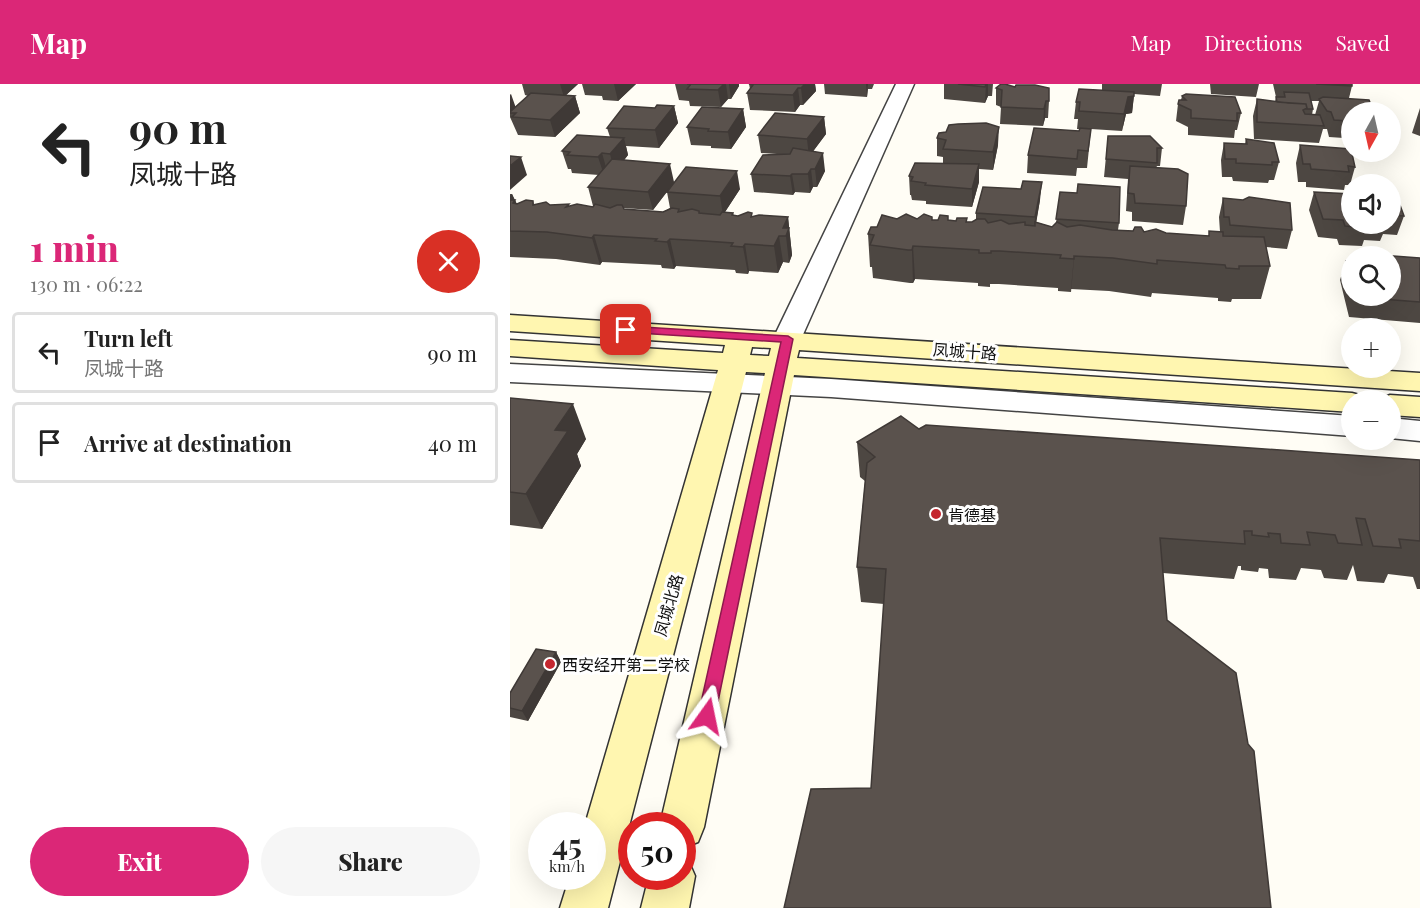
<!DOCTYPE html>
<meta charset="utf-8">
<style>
:root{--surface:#fff;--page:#f6f6f6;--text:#222;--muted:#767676;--line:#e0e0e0;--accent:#db2777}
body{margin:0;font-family:"Playfair Display","Noto Sans SC",serif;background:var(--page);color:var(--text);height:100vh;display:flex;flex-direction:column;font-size:22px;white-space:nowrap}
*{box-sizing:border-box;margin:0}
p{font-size:20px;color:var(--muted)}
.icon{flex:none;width:33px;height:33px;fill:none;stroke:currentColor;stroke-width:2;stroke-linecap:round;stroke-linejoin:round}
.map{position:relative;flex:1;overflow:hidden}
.side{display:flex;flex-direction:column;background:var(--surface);width:510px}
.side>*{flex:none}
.top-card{background:#fff;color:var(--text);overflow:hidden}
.needle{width:39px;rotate:188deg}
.fabs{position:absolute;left:831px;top:18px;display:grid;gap:12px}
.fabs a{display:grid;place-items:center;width:60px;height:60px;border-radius:50%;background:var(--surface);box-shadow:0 6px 24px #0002;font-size:30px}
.speed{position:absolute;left:18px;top:728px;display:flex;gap:12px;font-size:30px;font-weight:700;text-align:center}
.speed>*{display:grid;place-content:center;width:78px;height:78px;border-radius:50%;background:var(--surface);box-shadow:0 6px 24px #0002;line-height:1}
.speed small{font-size:15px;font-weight:400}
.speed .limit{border:9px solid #d22;background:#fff;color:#111}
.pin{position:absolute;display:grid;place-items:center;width:51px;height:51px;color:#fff;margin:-26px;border-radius:12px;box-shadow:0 3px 9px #0006}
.me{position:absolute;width:66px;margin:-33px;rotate:12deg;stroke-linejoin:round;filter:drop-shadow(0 0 4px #0008)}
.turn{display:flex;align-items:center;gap:21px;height:126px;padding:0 30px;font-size:27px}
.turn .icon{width:78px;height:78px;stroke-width:2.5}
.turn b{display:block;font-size:42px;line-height:51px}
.round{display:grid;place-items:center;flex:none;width:63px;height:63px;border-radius:32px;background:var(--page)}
.summary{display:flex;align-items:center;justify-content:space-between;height:102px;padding:0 30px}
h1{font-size:36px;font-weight:800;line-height:45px;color:var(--accent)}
.primary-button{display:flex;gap:12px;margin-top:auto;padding:12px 30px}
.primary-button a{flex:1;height:69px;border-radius:36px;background:var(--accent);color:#fff;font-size:24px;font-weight:800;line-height:69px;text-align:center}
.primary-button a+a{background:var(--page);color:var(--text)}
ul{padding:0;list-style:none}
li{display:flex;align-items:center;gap:18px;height:81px;margin:0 12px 9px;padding:0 18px;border:3px solid var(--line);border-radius:6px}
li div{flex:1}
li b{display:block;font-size:22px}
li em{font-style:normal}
header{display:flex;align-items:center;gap:36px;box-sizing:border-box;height:84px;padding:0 30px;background:var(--accent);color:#fff}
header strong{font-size:28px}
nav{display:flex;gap:33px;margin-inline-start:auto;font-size:21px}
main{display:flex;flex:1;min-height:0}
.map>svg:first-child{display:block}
</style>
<header>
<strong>Map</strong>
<nav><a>Map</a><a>Directions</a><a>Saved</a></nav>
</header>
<main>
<section class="side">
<div class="top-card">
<div class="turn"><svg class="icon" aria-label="left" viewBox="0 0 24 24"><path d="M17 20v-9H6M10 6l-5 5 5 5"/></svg><div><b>90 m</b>凤城十路</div></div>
</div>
<div class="summary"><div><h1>1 min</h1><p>130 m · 06:22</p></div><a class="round" style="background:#d93025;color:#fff"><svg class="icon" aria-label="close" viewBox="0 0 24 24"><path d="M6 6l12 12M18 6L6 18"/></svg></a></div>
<ul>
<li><svg class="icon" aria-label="left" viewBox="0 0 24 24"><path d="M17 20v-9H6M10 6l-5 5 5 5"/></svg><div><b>Turn left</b><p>凤城十路</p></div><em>90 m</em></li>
<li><svg class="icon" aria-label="arrive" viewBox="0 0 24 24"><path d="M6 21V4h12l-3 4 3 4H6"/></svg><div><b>Arrive at destination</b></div><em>40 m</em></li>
</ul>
<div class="primary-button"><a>Exit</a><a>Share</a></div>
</section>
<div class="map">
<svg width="910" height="824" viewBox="0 0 910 824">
<rect width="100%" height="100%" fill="#fffdf5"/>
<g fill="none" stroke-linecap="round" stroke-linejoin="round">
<!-- minor casing -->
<g stroke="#444" stroke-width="3">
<path id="minor" d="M386 0H404L291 255 287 261 277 263 267 261 263 255Z
M0 280 321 295 842 332V352L321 313 0 298Z
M880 334 910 337V357L880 354Z"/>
</g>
<!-- secondary casing -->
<g stroke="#333" stroke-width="3">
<path id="secondary" d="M0 231 910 289V307L289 266 287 274 842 309 853 312 855 316H842V328L284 291 194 743 188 758 172 764V741H150L255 289 236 288 98 824H50L60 792H82V741H75L208 286 0 272V256L213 269 215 261 0 247ZM242 263 261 264 259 272 240 271Z
M880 311 910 313V333L880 331V316H868Z
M172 774 178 776 185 792 179 824H131L139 792H172Z"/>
</g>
<!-- minor -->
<use href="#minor" fill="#fff" fill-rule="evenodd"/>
<!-- secondary -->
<use href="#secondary" fill="#fff6b0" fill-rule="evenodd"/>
</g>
<!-- wall -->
<path fill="#4d4742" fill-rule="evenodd" d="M12 0H68L56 11 65 12 70 29 45 53 8 51 0 33V10L5 23 18 12 15 11Z
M72 0H126L108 17 93 16 92 12 75 11Z
M165 0H229V2L221 15H218L211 23 180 22 179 17 169 16Z
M239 0H305L306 7 293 21H290L285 28 240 26 237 9 240 5Z
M314 0H364L362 5H358L357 13 315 10Z
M433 0H483L482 12H478L475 19 434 15V0Z
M592 0H652L650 12 624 10 622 29 616 30 612 47 581 45 577 84H567L566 92 517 89 518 71 569 47 570 45H567L568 35H564L566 18 592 6Z
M700 0H749L746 13 701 10Z
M763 0H842V2L839 14 842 28V50H835L834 54 819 53 817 45H813L809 59 744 55 743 32 747 15 765 18 766 13ZM801 17H809L805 31H802L803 25Z
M486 4 539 17 538 34H535L533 42 490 40 491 23 486 21Z
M672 12 731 29 727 46H725L724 54 678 51V43L666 37 668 20 671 16Z
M164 22 168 39 149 64 116 62 118 71 114 76 164 98 230 105 215 128 223 129 224 132H228L242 129V132L278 133 282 171 279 179 273 178 268 189 239 187 238 190 226 189 225 186 166 182 164 185 152 184 151 181 92 178 90 181 46 175 0 173V110H2L7 120 23 117 24 120 83 123 84 122H83L78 103 89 91 62 89 61 85H58L52 67 100 53 97 44 145 24ZM157 108 160 124 153 128 114 125 113 124 143 126Z
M910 24V52L902 49Z
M233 25 236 43 221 65 201 64V62L181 61 177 43Z
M314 33 316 50 303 67 315 87 307 103H303L300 109 285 108 283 111 244 108 241 90 267 70 251 69 248 51Z
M598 52 652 64 650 82H647L646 84 676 122 673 141 622 137V128L616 127 618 95 594 93Z
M427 54 488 61 483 86 469 85V98L462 123 416 120V117L402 116 401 111H400L399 92 433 80V73L427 72Z
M736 55 769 78 764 96H759L758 99 723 97 722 93H712L711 76 714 59 735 60Z
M790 61 845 83 840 101H835L834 106 796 103V98H788L786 79Z
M550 108 609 139 608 146 699 152V147L710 148 709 133 713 114 782 146 777 165 756 163 760 182 751 215H722L721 218 708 217V214L642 209 641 213 599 207 561 205V208L548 207V204L489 200H480V203L468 202V199L405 195 403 199H400L363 194 362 183H360L358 150 367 143 387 135 462 138 466 136V129L530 116 526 138 542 143 546 139Z
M804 108 842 140H880V112L894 132 887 151 873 150 870 157 854 156 852 162 829 161 827 155 808 153 799 126Z
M870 171 910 174V239L839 233 830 196 836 177H842V212H880V172H870Z
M0 314 76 355 67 370 71 382 32 445 0 441Z
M409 345 910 376V505H907L903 493 878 490 874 499 847 497 843 481 837 496 814 494 811 486 791 484 786 496 759 494 758 485 749 484 748 488 731 486V482H728L724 495 653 489 361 704 374 520 351 518 347 483 355 397 350 393 347 358Z
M46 568 51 578 18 637 0 633V609Z"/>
<!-- shaded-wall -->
<path fill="#3f3936" d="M50 0H68L54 13Z
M104 0H126L108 17Z
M214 0H216L218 15 211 23 208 6Z
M219 0H229V2L221 15Z
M295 0H305L306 7 293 21 291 4Z
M356 0H358L357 13Z
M476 0H478V12L475 19Z
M288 4 290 21 285 28 283 11Z
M1 10 7 27 0 29V11Z
M65 12 70 29 45 53 40 36Z
M624 12 622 29 616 30 612 47 614 30 618 13Z
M536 17 535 34 533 42 534 25Z
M164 22 168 39 149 64 145 46Z
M233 25 236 43 221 65 218 48Z
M314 33 316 50 299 73 297 55Z
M489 43 488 61 483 86V68Z
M114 54 118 71 105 88 100 70Z
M92 69 97 87 94 91 88 73Z
M313 69 315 87 307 103 305 85Z
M11 73 17 91 0 106V82Z
M160 80 164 98 143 126 138 108Z
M469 80V98L462 123V105Z
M301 85 303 103 300 109 298 90Z
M227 87 230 105 213 131 210 112Z
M282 90 285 108 283 111 280 92Z
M532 98 530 116 524 152 525 133Z
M2 110 5 117V116L15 142 0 125V112Z
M278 133 282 171 279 179 276 152 273 144Z
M84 151 92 178 90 181 82 154Z
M269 152 273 178 268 189 264 162Z
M160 155 166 182 164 185 157 158Z
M235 160 239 187 238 190 233 163Z
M403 162 405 195 403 199 402 166Z
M564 172 561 205V208L564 175Z
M63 320 76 355 67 370 71 382 32 445 16 410 45 346Z
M46 568 51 578 18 637 12 627Z"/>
<!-- building -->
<path fill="#5a524d" stroke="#3f3936" stroke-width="1.5" d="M177 0H214L208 6 177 5 181 0Z
M239 0H295L291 4H288L283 11 237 9 243 1Z
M448 0H476L475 3Z
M491 0H495L505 3 506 1H525L539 4V17H536L534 25 491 23 492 6 486 4Z
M806 0H842V2Z
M569 5 624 8V12L618 13 614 30 569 27 570 18H566Z
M774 8 799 9 803 25H797L796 20 767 18 766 13H775Z
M21 9 65 12 40 36 2 33 6 29H0V28Z
M676 10 725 13 731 29H727V37L681 34V26L668 20 669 16H676L672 12Z
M813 13 859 16 864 28H842V33L837 32 839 37 824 36 821 28 817 27 809 15Z
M747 15 778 19 796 20 797 24 793 26 795 30 810 31 814 42 747 38Z
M147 21 164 22 145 46 97 44 114 22 145 24Z
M192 23 233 25 218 48 198 47 199 45 177 43Z
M265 29 314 33 297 55 248 51Z
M476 39 489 43 483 68 433 65 436 56 427 54 429 49 436 48 439 41 448 40Z
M524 44 569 47 570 44 581 45 578 67 568 66 567 75 518 71Z
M67 51 114 54 100 70 92 69 88 73 57 71 60 68 52 67Z
M598 52H640L652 64H647V79L596 75Z
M736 55 764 59 769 78H762V81L726 79V75H715L714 59 737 60Z
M790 61 841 65 845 83 838 82 839 88 801 85 800 80H793Z
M283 64 313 69 305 85H301L298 90H282L280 92 241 90 253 71 280 70Z
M0 72 11 73 0 82Z
M102 75 160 80 138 108 78 103Z
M405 79 469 80 462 105 415 101 416 99 401 97 403 93 399 92Z
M620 82 668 85 678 90 676 122 625 119 624 110 618 109Z
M176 83 227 87 210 112 157 108Z
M513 97 532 98 525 133 466 129 473 103 511 105Z
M568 100 610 103 609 139 546 135 550 108 567 109Z
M804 108 842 110V140H857L858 144 835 142 833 136 813 135Z
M880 112 887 113 894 132 880 131Z
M739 113 780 119 782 146 720 141 719 133H714L713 114 733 116Z
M0 116H5L3 119 7 120 16 116 23 117V121L36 118 40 121 59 120 56 123 67 120 83 123 85 120 100 124 107 121H112L114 125 153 128 162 124 169 125 168 128 182 125 189 127V129L210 131 212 128 223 129 222 131 228 132 238 128 242 129 241 133 249 131 278 133 273 144H279L276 152H269L264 162 235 160 233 163 221 162 223 159 195 157 160 155 157 158 145 157 147 155 84 151 82 154 37 148 0 147Z
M396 130 407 135 414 130 422 133V136H428L430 131 438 132V136L446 137 447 134H457L456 138H462L467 135H475L478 139 491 136 499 140 515 138V141L525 142V138L542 143 547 138 557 143 570 141 602 146 623 147 625 143H631L634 148 646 145 656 149 699 152V147L713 148V152L754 153 760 182H729V185L716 184 715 181 647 176V180L603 174 564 172V175L550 174 551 171 490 167H481V169H469V166L403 162 402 166H398L360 161 364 151 358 150 361 143H367L372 131 387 135Z
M870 171 910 174V218L846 213 845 212H880V172H871Z
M836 177H842V197Z
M0 314 63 320 45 346 58 347 16 410 0 408Z
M391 332 409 345 416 341 910 376V457L889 455 891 464 863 462 855 435 846 434 852 461 828 459 825 451 797 448 800 461 771 459 770 450 758 449 759 453 742 451V447H734L735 460 650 454 657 536 726 589 738 660 744 667 761 824H274L301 705 361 704 376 485 347 483 357 379 365 373 347 358Z
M26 565 46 568 12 627 0 624V609Z"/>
<!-- route -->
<path fill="#db2777" stroke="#8e194d" stroke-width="1.5" d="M116 242 278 252 283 255 205 632 203 637 197 639 191 637 188 632 271 258 112 248 110 246Z"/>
<!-- markers -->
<g fill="#c4262e" stroke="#fff" stroke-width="2">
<circle cx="426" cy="430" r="6"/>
<circle cx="40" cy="580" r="6"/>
</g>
<g text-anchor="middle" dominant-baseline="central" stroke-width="6" stroke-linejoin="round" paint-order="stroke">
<!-- street labels -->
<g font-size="16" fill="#111" stroke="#fff">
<text transform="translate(455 267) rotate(4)">凤城十路</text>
<text transform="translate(158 521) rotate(-74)">凤城北路</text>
</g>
<!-- poi labels -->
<g font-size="16" fill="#111" stroke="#fff" text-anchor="start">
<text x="438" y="430">肯德基</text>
<text x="52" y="580">西安经开第二学校</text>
</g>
</g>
</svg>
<div class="fabs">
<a><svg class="needle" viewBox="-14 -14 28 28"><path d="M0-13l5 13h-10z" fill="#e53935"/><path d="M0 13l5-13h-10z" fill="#767676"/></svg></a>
<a><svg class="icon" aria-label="sound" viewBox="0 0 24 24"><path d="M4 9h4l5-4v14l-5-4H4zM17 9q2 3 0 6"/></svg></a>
<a><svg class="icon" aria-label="search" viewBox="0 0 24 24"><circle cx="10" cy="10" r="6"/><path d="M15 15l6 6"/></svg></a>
<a>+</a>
<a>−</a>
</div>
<div class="speed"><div>45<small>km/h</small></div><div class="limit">50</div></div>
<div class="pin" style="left:116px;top:246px;background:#d93025"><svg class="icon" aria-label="arrive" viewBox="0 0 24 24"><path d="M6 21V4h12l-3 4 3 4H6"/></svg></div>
<svg class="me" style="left:197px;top:632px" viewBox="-20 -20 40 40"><path d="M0-17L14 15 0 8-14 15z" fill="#db2777" stroke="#fff" stroke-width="4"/></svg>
</div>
</main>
